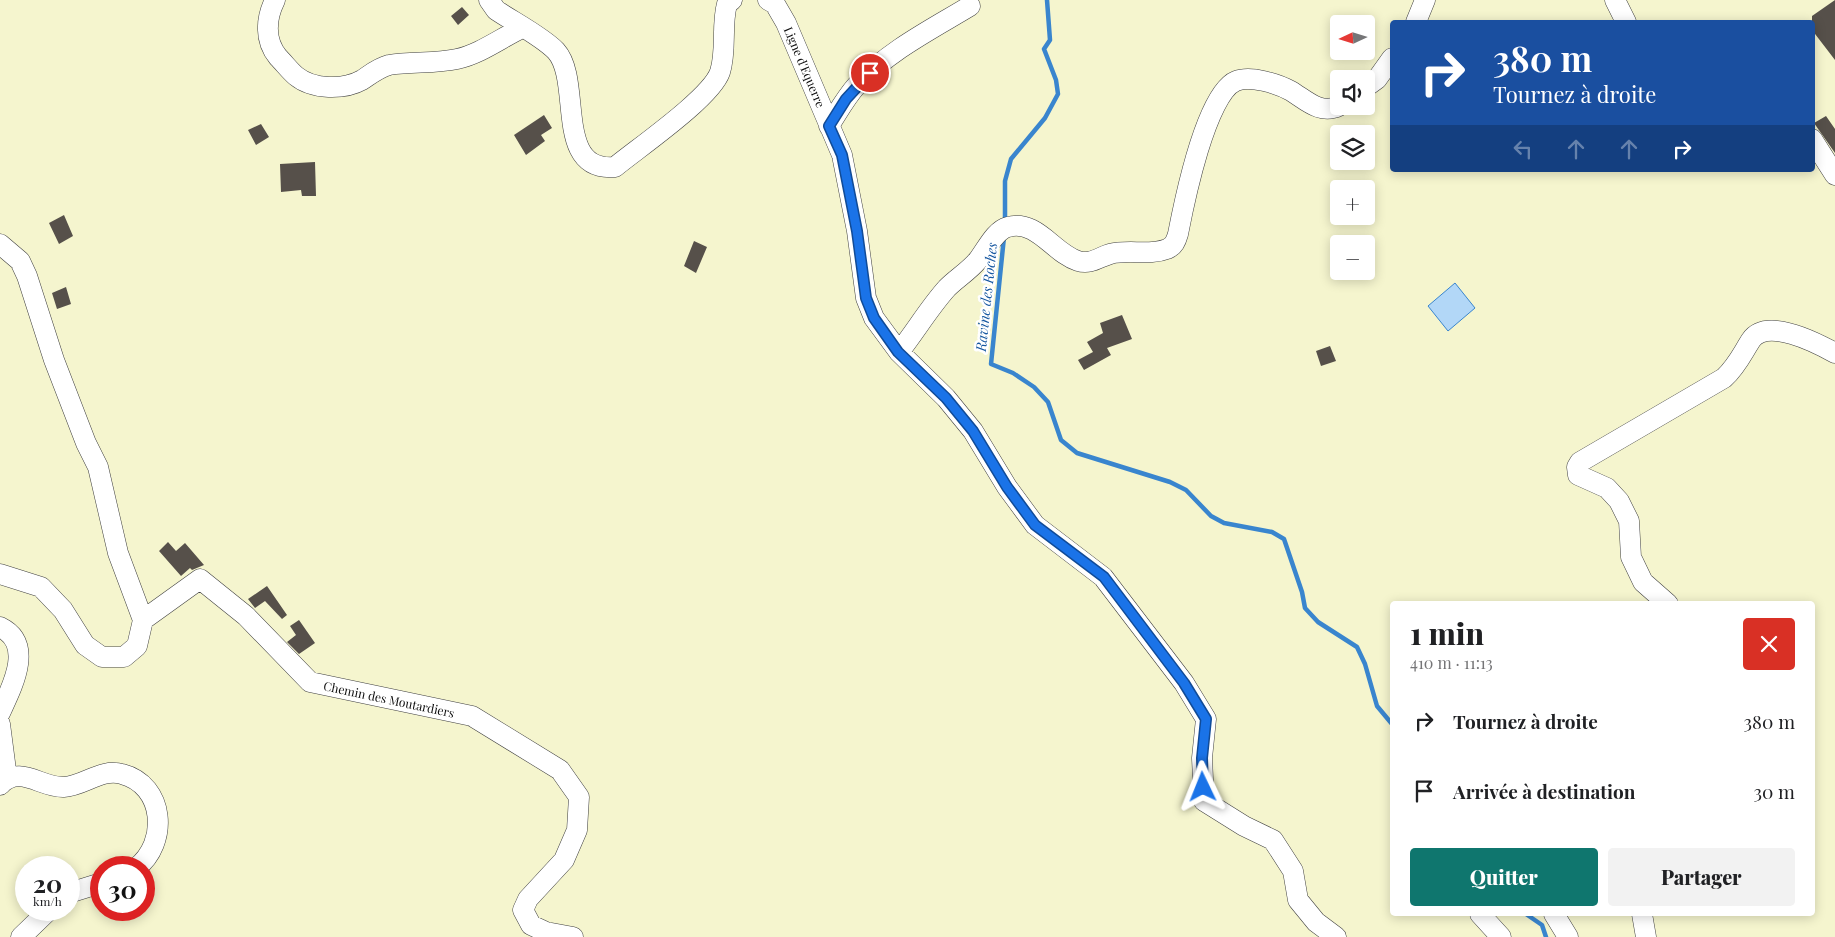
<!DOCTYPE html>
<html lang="fr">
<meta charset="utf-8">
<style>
:root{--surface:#fff;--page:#f2f2f2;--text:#202124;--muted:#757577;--accent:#0f766e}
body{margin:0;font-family:"Playfair Display",serif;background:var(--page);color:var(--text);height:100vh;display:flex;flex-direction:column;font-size:19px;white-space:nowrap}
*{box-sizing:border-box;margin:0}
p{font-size:16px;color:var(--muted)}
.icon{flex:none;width:28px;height:28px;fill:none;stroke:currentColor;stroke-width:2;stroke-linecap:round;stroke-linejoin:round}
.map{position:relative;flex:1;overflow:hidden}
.sheet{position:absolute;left:1390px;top:601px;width:425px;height:315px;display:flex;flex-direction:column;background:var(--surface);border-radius:5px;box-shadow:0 2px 12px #0003}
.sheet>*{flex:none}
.hud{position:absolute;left:1390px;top:20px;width:425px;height:152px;border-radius:5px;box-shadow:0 2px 12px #0003;background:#1a4fa0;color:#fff;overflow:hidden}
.needle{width:32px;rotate:266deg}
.buttons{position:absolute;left:1330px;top:15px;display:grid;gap:10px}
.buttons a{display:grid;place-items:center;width:45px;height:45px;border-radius:5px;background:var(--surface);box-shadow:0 2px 12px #0003;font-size:25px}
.speed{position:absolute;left:15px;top:856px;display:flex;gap:10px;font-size:25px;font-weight:700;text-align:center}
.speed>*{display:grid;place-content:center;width:65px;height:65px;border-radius:50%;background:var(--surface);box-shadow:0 2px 12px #0003;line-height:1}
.speed small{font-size:12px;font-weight:400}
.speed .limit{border:8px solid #d22;background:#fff;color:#111}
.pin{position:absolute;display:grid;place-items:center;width:42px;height:42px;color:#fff;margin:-21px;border:2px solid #fff;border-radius:50%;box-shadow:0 1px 5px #0007}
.me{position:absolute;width:55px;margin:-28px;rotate:358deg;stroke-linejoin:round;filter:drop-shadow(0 0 4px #0008)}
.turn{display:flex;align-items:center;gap:18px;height:105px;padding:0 20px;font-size:22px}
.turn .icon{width:65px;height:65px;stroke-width:2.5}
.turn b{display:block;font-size:35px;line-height:42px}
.lanes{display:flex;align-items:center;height:48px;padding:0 20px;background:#0003;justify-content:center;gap:25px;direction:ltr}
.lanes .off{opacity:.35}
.round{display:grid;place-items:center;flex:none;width:52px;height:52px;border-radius:5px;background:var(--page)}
.head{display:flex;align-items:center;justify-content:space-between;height:85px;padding:0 20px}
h1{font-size:30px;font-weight:800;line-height:38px}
.primary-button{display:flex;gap:10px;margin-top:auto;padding:10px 20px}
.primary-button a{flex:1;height:58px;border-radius:5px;background:var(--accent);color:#fff;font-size:20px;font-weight:800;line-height:58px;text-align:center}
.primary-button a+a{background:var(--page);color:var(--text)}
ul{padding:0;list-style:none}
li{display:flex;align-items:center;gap:15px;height:70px;padding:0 20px}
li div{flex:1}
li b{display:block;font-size:19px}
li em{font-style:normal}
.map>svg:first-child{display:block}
</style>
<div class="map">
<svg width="1835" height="937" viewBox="0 0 1835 937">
<rect width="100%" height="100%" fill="#fffdee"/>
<!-- farmland -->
<path fill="#f5f5ce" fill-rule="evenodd" d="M0 0H1835V937H0ZM1392 22H1812V170H1392ZM1339 24H1366V51H1339ZM1339 79H1366V106H1339ZM1339 134H1366V161H1339ZM1339 189H1366V216H1339ZM1339 244H1366V271H1339ZM1392 604H1812V914H1392ZM26 868H69V910H26ZM101 868H144V910H101Z"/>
<!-- water -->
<path fill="#b2d7f7" stroke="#3985ce" d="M1455 283 1475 308 1448 331 1428 306Z"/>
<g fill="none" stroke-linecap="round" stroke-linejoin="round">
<!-- stream -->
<path stroke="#3985ce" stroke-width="4.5" d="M1005 222V181L1011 159 1045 118 1058 94 1056 80 1044 49 1050 40 1047 0
M1004 237 991 364 1013 373 1034 387 1048 402 1061 440 1077 453 1170 482 1186 490 1211 516 1224 523 1272 532 1284 539 1302 592 1305 608 1318 622 1357 647 1365 664 1377 706 1392 724
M1526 914 1542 925 1546 937"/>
</g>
<!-- building -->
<path fill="#56504a" d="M1835 0V60L1812 30V16Z
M462 7 469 15 458 25 451 16Z
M544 115 552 128 541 135 545 141 526 155 514 135Z
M1826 116 1835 129V153L1814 123Z
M261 124 269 137 256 145 248 130Z
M315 162 316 196H302L301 190 281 192 280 164Z
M64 215 73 236 59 244 49 223Z
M694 241 707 247 696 273 684 266Z
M66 287 71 304 57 309 52 293Z
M1122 315 1132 339 1107 348 1111 355 1084 370 1078 360 1093 352 1087 342 1103 333 1100 323Z
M1330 346 1336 361 1321 366 1316 351Z
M168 542 176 551 185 543 204 565 192 570 190 568 181 576 159 551Z
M267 586 287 615 282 619 265 601 255 608 248 599Z
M299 620 315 643 299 654 287 642 296 635 290 626Z"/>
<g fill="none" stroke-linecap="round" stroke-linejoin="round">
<!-- minor casing -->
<g stroke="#404040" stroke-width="21">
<path id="minor" d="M275 0C266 18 264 40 278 57 284 63 290 71 296 76 313 90 344 90 362 80 371 74 378 68 389 65 411 61 435 64 457 59 480 54 501 38 522 28
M489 0 496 10C512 21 543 37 556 51 583 81 553 172 615 167 638 148 711 98 720 72 727 50 721 26 727 4L732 0
M768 0 775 4 786 23 842 155 857 231 866 298 874 318 899 352 946 398 973 431 1007 487 1035 525 1103 577 1184 683 1206 719 1202 758 1204 801 1244 826 1273 840 1293 871 1298 900 1316 922 1336 937
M1615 0 1626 22
M1416 22 1425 0
M1366 87 1377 79 1392 58
M829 126C838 112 846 97 857 85 888 51 932 29 970 6
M1812 139 1835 175
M0 244 20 261 27 276 54 360 86 443 98 467 118 553 143 620
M899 352C915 332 929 308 947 288 957 278 969 271 978 260 986 250 995 230 1008 227 1037 219 1053 253 1078 261 1091 265 1099 257 1110 254 1129 249 1149 256 1167 249 1174 246 1176 241 1178 234 1184 203 1206 93 1236 81 1251 75 1278 84 1291 91 1306 100 1320 115 1339 106
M0 574 41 587 63 610 85 645 102 657H124L137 646 143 620 200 579 246 616 310 682 472 716 560 770 579 797 577 830 564 860 528 899 523 910 531 925 546 932 573 937
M1668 604 1643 582 1631 557 1629 521 1619 501 1607 488 1578 475 1577 467 1580 462 1724 378C1737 366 1742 354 1751 340 1767 317 1817 343 1835 353
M0 627C35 644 12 687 0 713
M0 724 7 778
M0 785C20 764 41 788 64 787 84 786 101 768 122 774 165 785 169 843 136 868
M69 893 101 883
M1480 914 1501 937
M1554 914 1568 937
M1642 914 1646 937
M21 937 49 910"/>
</g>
<!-- minor -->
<use href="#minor" stroke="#fff" stroke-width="20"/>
</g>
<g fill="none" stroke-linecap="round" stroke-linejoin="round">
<!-- route casing -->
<g stroke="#114b97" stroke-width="12">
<path id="route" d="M870 73 846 99 829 126 842 155 857 231 866 298 874 318 898 352 946 398 973 431 1007 487 1035 525 1104 577 1184 683 1206 719 1202 758 1203 787"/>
</g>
<!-- route -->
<use href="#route" stroke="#1a73e8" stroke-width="9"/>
</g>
<g text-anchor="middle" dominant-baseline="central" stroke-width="5" stroke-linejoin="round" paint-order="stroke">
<!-- street labels -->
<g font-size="12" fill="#0d0d0d" stroke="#fff">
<text transform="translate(805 67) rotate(67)">Ligne d'Equerre</text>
<text transform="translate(389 699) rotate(12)">Chemin des Moutardiers</text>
</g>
<!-- water labels -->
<g font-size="14" font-style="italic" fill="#1657a0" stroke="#fff">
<text transform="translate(986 297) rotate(-84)">Ravine des Roches</text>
</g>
</g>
</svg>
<div class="buttons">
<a><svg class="needle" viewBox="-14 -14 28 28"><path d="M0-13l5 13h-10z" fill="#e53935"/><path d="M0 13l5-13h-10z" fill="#757577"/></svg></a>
<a><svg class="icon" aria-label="sound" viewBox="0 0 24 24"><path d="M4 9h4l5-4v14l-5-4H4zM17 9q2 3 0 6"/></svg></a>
<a><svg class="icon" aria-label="layers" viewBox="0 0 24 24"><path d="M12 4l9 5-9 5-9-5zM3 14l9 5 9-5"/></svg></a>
<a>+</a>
<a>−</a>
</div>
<div class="speed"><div>20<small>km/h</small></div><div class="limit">30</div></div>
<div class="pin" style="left:870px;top:73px;background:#d93025"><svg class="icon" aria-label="arrive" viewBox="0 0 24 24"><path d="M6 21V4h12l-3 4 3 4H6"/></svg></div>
<svg class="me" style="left:1203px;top:787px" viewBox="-20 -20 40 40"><path d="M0-17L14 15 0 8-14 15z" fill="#1a73e8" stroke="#fff" stroke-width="4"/></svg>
<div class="hud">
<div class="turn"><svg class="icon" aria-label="right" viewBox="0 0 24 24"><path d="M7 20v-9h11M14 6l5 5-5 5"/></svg><div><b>380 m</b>Tournez à droite</div></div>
<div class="lanes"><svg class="icon off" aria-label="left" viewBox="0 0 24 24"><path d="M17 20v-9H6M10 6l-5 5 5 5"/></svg><svg class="icon off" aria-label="ahead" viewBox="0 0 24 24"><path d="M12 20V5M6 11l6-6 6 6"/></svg><svg class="icon off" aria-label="ahead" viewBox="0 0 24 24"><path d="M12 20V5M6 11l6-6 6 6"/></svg><svg class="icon" aria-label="right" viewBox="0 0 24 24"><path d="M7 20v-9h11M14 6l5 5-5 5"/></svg></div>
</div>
<section class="sheet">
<div class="head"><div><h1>1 min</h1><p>410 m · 11:13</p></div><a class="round" style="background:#d93025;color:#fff"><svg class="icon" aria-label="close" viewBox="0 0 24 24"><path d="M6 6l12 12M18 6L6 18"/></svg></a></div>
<ul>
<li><svg class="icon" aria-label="right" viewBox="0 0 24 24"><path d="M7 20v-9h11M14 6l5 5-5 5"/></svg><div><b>Tournez à droite</b></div><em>380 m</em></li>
<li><svg class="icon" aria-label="arrive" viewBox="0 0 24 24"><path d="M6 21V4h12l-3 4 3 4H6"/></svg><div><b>Arrivée à destination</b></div><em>30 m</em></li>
</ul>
<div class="primary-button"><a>Quitter</a><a>Partager</a></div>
</section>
</div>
